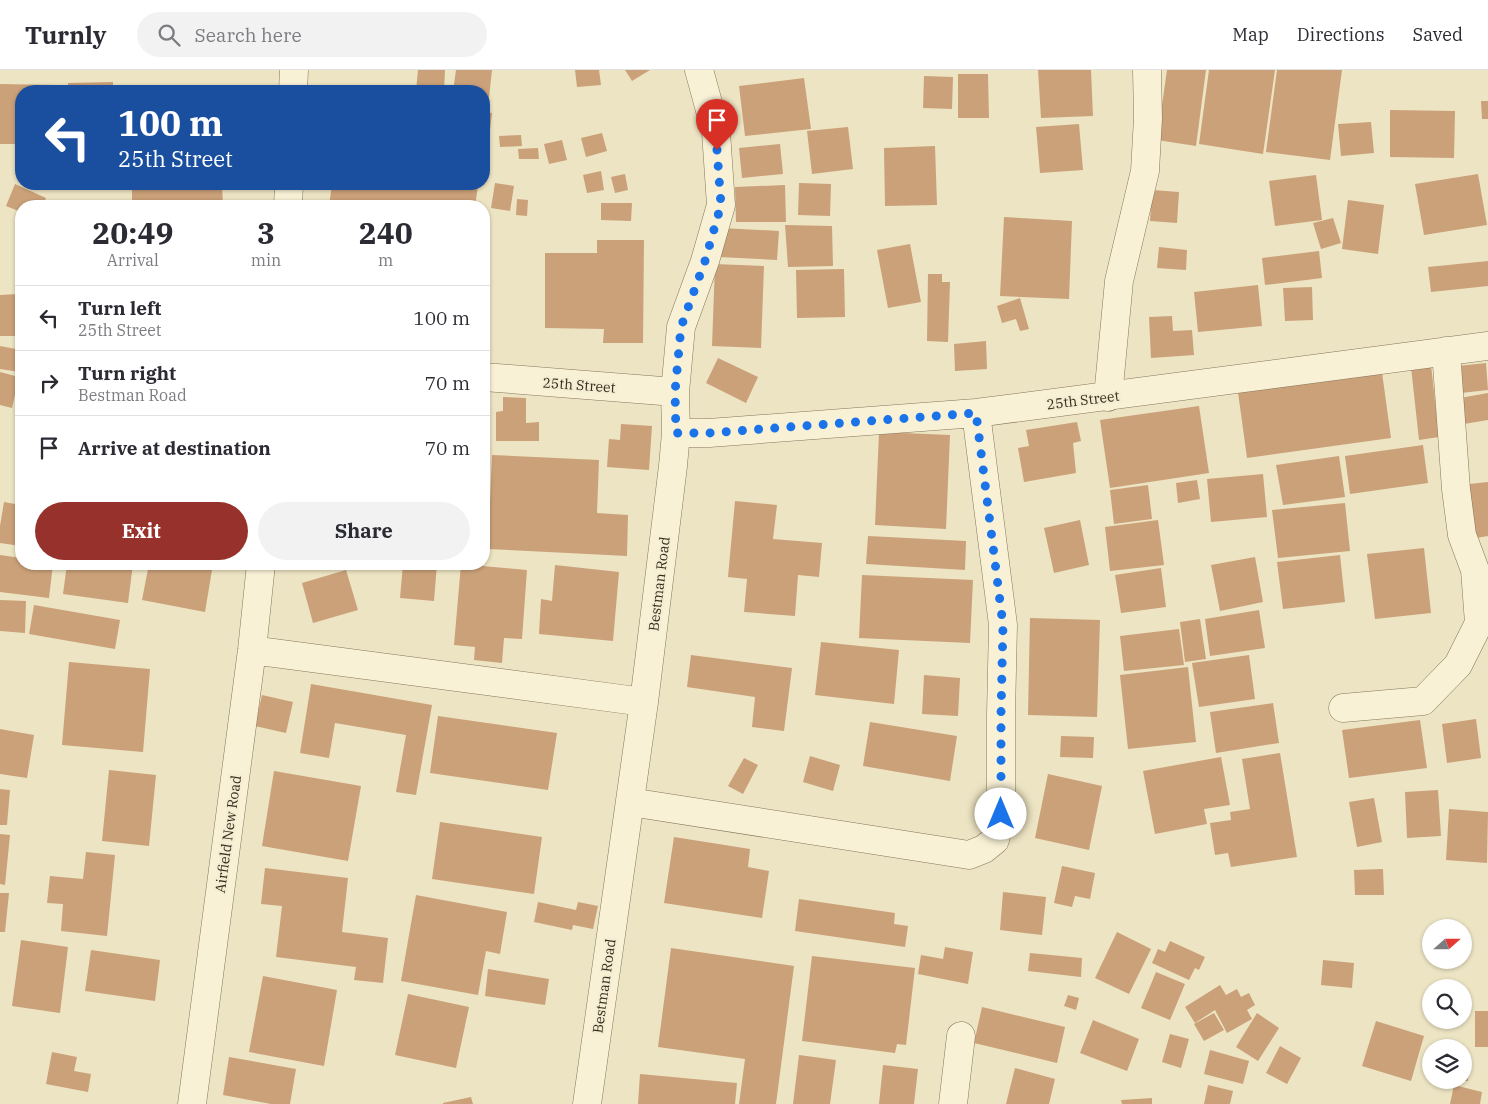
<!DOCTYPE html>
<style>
:root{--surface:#fff;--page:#f2f2f3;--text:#2b2b33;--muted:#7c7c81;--line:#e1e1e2;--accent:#96322b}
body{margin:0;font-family:"IBM Plex Serif",serif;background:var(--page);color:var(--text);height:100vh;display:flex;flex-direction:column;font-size:19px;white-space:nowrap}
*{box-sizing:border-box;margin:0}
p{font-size:16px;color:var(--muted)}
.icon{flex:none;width:28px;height:28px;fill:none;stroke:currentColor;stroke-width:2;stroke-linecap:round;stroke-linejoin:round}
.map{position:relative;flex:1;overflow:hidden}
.drawer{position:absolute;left:15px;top:130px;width:475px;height:370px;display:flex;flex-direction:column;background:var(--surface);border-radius:20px;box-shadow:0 1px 4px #0004}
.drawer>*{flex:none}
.banner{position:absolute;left:15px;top:15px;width:475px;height:105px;border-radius:20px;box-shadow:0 1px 4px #0004;background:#1a4fa0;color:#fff;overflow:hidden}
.needle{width:32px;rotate:69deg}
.controls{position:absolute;left:1422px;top:849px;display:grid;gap:10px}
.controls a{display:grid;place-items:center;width:50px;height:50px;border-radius:50%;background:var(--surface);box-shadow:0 1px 4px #0004;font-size:25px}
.pin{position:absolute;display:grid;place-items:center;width:42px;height:42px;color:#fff;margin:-51px -21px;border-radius:50% 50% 50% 0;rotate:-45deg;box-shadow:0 0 5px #0007}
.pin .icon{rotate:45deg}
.me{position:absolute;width:55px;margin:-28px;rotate:0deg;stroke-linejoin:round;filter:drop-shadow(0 0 4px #0008)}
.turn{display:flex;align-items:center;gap:18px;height:105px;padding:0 20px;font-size:22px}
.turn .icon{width:65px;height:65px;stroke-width:2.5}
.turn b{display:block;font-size:35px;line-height:42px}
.eta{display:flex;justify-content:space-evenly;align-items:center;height:85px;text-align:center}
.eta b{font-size:30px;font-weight:800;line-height:35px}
.action{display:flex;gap:10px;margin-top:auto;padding:10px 20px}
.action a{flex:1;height:58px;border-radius:30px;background:var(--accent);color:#fff;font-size:20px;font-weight:800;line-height:58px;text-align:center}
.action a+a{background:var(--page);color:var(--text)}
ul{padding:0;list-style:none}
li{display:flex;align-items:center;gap:15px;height:65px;padding:0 20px;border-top:1px solid var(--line)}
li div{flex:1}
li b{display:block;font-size:19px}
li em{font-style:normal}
header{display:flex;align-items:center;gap:30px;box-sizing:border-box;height:70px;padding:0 25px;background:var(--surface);border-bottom:1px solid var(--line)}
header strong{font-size:24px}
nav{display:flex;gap:28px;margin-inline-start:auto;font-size:18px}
.search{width:350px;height:45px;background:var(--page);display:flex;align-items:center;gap:12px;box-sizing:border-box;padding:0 18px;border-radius:28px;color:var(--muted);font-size:19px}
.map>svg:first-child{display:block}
</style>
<header>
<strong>Turnly</strong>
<div class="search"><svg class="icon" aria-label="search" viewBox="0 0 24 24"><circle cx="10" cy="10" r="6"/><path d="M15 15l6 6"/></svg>Search here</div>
<nav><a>Map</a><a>Directions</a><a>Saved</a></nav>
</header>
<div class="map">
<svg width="1488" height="1034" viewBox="0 0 1488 1034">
<rect width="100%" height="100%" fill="#ede4c3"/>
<!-- building -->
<path fill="#cba179" d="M418 0H445L444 21H416Z
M456 0H492L488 37H484V21H453Z
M575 0H599L601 15 577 17Z
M625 0H650L632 11Z
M1038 0H1091L1093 46 1041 48Z
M1167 0H1206L1196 76 1157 70Z
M1209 0H1275L1263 84 1199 74Z
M1277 0H1342L1330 90 1266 82Z
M958 4H988L989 48H958Z
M924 6 953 7 952 39 923 38Z
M804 8 811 59 745 66 739 16Z
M113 12V21H68V13Z
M0 14 57 15V21H21V74H0Z
M375 15 415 18V21H375Z
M1481 31H1488V49H1482Z
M1390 40 1455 41 1454 88 1390 87Z
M484 42 492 43 488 76 484 75Z
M1371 52 1374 83 1341 86 1338 54Z
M1079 54 1083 100 1040 103 1036 57Z
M848 57 853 99 812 104 807 61Z
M602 63 607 81 586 87 581 68Z
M521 65 522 76 500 77 499 66Z
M562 70 567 90 549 94 544 74Z
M780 74 783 104 742 108 739 78Z
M935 76 937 135 885 136 884 78Z
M538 78 539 89H519L518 79Z
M601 101 604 120 587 123 583 105Z
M625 104 628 120 615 123 611 107Z
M1478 104 1487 155 1424 165 1415 114Z
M1316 105 1322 150 1275 156 1269 111Z
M495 113 514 116 510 141 491 138Z
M799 113 831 114 830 146 798 145Z
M15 114 46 128 43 136H21V142L6 136Z
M132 114H222L223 136H132Z
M332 114H464L478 116 475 136H329Z
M785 115 786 152H736L735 117Z
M1152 120 1179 122 1177 153 1150 151Z
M517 129 528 130 527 146 516 145Z
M1348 130 1384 135 1378 184 1342 179Z
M601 133H632L631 151 601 150Z
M1004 147 1072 151 1069 229 1000 226Z
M1333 148 1341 173 1321 179 1313 153Z
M785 155 832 156 833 196 788 197Z
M721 158 779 161 777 190 719 187Z
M597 170H644L643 273H603L604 259 545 258V183H597Z
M910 174 921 232 888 238 877 180Z
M1159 177 1187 180 1186 200 1157 198Z
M1319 181 1322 208 1265 215 1262 188Z
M1488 191V216L1431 222 1428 197Z
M715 194 764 196 761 278 712 276Z
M844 199 845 247 797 248 796 200Z
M928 204H942V212H950L948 272 927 271Z
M1258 215 1262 256 1198 262 1194 222Z
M1312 217 1313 250 1285 251 1283 218Z
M18 224V266H0V225Z
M1020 228 1029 259 1020 261 1016 249 1002 253 997 236Z
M1172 246 1173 261 1192 260 1194 285 1151 288 1149 247Z
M986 271 987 299 955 301 954 274Z
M0 276 21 280 20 302 0 299Z
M718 288 758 307 746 333 706 313Z
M1486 293 1488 320 1461 323 1458 296Z
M1381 295 1391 368 1247 388 1237 315Z
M1431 295 1439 367 1419 370 1411 297Z
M0 302 19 307 12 338 0 335Z
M1488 323V350L1464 354 1460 328Z
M503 327 526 328V353L539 352V371H496V342L503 341Z
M1199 336 1209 403 1110 418 1100 350Z
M1077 352 1081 371 1073 373 1076 403 1024 412 1018 378 1029 376 1026 360Z
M621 354 652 356 649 400 607 397 609 369 620 370Z
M879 362 950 365 946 459 875 455Z
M1423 375 1428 413 1350 424 1345 386Z
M492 385 599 390 597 443 628 445 627 486 488 479Z
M1339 386 1345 427 1283 435 1276 395Z
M1263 404 1267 447 1211 452 1207 409Z
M1197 410 1200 429 1178 433 1176 413Z
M1488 412V466L1476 468 1469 414Z
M1148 415 1152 449 1114 454 1110 420Z
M735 431 777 435 773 469 822 473 819 507 798 505 795 546 744 542 747 509 728 507Z
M4 432 21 435V476L0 473V456Z
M1345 433 1350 481 1278 488 1272 440Z
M1080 450 1089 495 1054 503 1044 458Z
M1158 450 1164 495 1110 501 1105 457Z
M868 466 966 471 965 500 866 494Z
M1424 478 1431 543 1375 549 1367 484Z
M0 485 21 488V494H53L49 528 0 522Z
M1340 485 1345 532 1283 539 1277 492Z
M1255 487 1263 532 1220 541 1211 495Z
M67 494H133L128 533 63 524Z
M149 494H181L212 500 205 542 142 530Z
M403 494H437L434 531 400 528Z
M461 494 527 500 522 569 504 568 502 593 474 590 475 577 454 575Z
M555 495 619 502 613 571 539 564 541 529 552 531Z
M1161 498 1166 537 1121 543 1115 505Z
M346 500 358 540 313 553 302 513Z
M862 505 973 510 970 573 859 568Z
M0 530 26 531 25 563 0 561Z
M34 535 120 550 115 579 29 564Z
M1259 540 1265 578 1210 586 1205 549Z
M1030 548 1100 550 1097 647 1028 645Z
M1200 549 1206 589 1185 592 1180 552Z
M1179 559 1184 595 1124 601 1120 566Z
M821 572 899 580 894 634 815 625Z
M691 585 792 598 784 661 752 657 755 627 687 617Z
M1249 585 1255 629 1199 637 1192 593Z
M69 592 150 599 143 682 62 675Z
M1188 597 1196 672 1128 679 1120 605Z
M924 605 960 608 958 646 922 644Z
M311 614 432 635 416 725 396 722 406 665 335 653 329 688 300 683Z
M262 625 293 632 286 663 255 656Z
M1273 633 1279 673 1216 683 1210 642Z
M438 646 557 663 548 720 430 703Z
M1476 649 1481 688 1447 693 1442 654Z
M1420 650 1427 698 1349 708 1342 660Z
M870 652 957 666 950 711 863 696Z
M0 659 34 665 27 708 0 704Z
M1061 666 1094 667 1093 688 1060 687Z
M1280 683 1297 787 1231 797 1228 783 1215 785 1210 753 1231 750 1230 742 1250 739 1242 689Z
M810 686 840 695 833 721 803 712Z
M1221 687 1230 735 1204 739 1207 754 1155 764 1143 701Z
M744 688 758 695 743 724 728 716Z
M109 700 156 705 149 776 102 771Z
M274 701 361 716 348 791 262 776Z
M1048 704 1102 716 1089 780 1035 768Z
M0 719 10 720 7 755H0Z
M1438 720 1441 766 1407 768 1405 722Z
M1374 728 1382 772 1357 777 1349 732Z
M1449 739 1488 742 1487 793 1446 790Z
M440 752 542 767 534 824 432 809Z
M0 764 10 765 5 815 0 814Z
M674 767 750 779 748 797 769 801 762 848 664 833Z
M86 782 115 785 107 866 61 861 63 834 47 833 50 806 83 809Z
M1062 796 1095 803 1090 829 1075 826 1072 837 1054 833Z
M265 798 348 808 342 862 388 868 383 913 354 910 356 897 276 887 282 836 261 834Z
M1383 799 1384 825H1355L1354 800Z
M1003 822 1046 827 1042 865 1000 860Z
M0 823H9L5 862H0Z
M416 825 507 842 500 884 486 881 478 925 401 911Z
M799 829 895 843 894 854 908 856 905 877 795 861Z
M538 832 576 840 578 832 598 836 593 859 573 855 572 860 534 852Z
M1117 862 1151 879 1129 924 1095 908Z
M21 870 68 877 60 943 12 936Z
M1170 871 1205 887 1199 900 1195 898 1189 910 1152 893 1158 879 1165 882Z
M945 877 973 882 968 914 918 904 921 885 943 889Z
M671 878 794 896 776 1034H739L745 989 658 977Z
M91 880 160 890 155 931 85 921Z
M1030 883 1082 888 1081 907 1028 901Z
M812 886 915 898 906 975 897 974 895 983 802 971Z
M1323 890 1354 893 1352 918 1321 915Z
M488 899 549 909 545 935 485 926Z
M1156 902 1185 914 1170 950 1141 938Z
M263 906 337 920 324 996 249 982Z
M1220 915 1226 925 1237 919 1241 927 1249 923 1255 935 1247 940 1252 949 1227 963 1215 940 1195 953 1185 937Z
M408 924 469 937 456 998 395 985Z
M1068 925 1079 928 1076 940 1064 936Z
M982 937 1065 957 1057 993 974 973Z
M1475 941H1488V977H1475Z
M1214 943 1224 960 1204 971 1194 954Z
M1257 943 1279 958 1258 991 1236 977Z
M1093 950 1139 969 1127 1001 1080 983Z
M1376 951 1424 966 1411 1011 1362 996Z
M1170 964 1189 969 1181 998 1162 992Z
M1280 976 1301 988 1287 1014 1266 1003Z
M1210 980 1249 991 1243 1014 1204 1004Z
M52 982 77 987 74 1001 91 1004 88 1022 46 1014Z
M799 985 836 990 830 1034H793Z
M229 987 296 999 290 1034H271L223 1025Z
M1464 988H1469L1468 1011H1464Z
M883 995 918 999 914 1034H879Z
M1015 998 1055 1009 1049 1034H1006Z
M640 1004 737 1013 735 1034H638Z
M1208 1015 1233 1021 1230 1034H1204Z
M1454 1015 1482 1022 1480 1034H1450Z
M471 1027 473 1034H443V1033Z
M1152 1028V1034H1122L1121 1030Z"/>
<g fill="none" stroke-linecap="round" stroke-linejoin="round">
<!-- minor casing -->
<g stroke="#87755a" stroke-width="29">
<path id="minor" d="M293 21 294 0
M288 136 289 114
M484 307 675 322
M1108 327 1119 211 1145 101 1148 48 1147 0
M676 363H709L976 343 1488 276
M252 580 644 632
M1343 638 1423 631 1458 595 1479 553 1475 500 1462 465 1456 419 1446 281
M630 732 969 785 984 779 995 770 1001 744V644L1003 555 976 343
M192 1034 252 580 261 494
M587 1034 644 632 673 396 676 363 675 322 681 257 705 191 721 135 716 62 699 0
M953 1034 961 966"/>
</g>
<!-- minor -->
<use href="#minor" stroke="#f8f1d6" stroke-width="28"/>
</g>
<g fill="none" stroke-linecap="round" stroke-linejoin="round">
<!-- route -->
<path stroke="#1a73e8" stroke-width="9" stroke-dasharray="0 16.2" d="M717 80 721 135 705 191 681 257 675 322 676 363H709L976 343 1003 555 1001 644V744"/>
</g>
<g text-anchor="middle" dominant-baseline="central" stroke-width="4" stroke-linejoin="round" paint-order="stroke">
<!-- street labels -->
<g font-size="14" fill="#372c1e" stroke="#f5edd2">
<text transform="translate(579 315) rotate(4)">25th Street</text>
<text transform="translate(1083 330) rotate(-7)">25th Street</text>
<text transform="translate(659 514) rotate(-83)">Bestman Road</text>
<text transform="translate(228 764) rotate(-82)">Airfield New Road</text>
<text transform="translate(604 916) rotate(-82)">Bestman Road</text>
</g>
</g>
</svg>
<div class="controls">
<a><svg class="needle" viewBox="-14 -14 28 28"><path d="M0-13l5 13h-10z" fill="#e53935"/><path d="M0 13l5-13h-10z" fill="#7c7c81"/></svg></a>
<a><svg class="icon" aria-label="search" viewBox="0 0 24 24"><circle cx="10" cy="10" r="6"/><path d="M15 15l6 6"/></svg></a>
<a><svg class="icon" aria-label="layers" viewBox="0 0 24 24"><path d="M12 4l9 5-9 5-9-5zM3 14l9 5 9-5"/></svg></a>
</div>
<div class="pin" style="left:717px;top:80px;background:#d93025"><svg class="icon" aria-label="arrive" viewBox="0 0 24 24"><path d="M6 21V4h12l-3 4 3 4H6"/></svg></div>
<svg class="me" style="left:1001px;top:744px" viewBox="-20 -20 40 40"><circle r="19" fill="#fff"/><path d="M0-13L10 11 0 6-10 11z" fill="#1a73e8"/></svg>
<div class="banner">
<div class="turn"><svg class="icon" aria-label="left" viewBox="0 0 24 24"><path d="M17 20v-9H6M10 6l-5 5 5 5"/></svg><div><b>100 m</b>25th Street</div></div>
</div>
<section class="drawer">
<div class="eta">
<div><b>20:49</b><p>Arrival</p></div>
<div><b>3</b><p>min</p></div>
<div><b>240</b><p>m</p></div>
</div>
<ul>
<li><svg class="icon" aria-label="left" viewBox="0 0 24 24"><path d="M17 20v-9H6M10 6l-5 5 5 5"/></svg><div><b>Turn left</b><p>25th Street</p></div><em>100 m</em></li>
<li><svg class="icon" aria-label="right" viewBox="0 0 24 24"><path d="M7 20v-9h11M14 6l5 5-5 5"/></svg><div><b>Turn right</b><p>Bestman Road</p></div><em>70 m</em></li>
<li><svg class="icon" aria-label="arrive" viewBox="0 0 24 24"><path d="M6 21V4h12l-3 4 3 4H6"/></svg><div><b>Arrive at destination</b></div><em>70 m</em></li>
</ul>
<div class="action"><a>Exit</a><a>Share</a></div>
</section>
</div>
